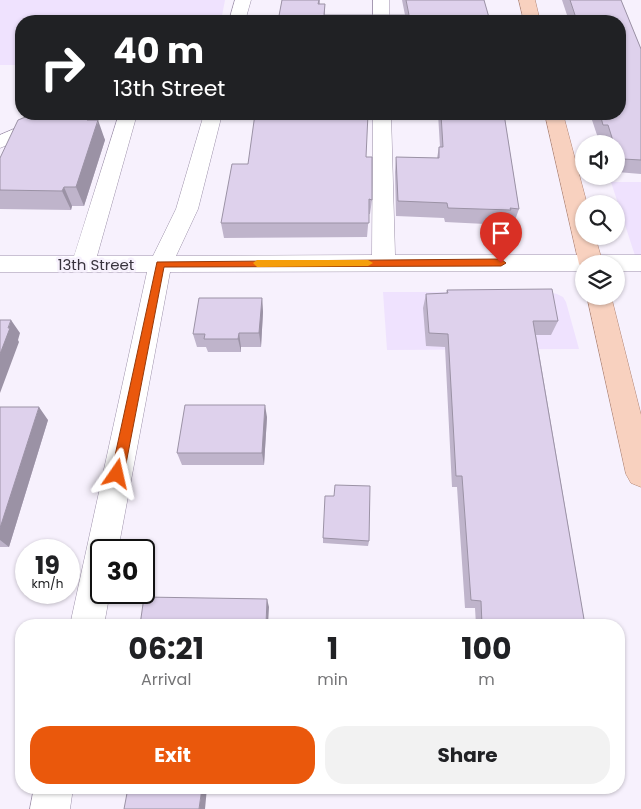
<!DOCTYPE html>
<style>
:root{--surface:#fff;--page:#f2f2f2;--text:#202124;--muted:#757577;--accent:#ea580c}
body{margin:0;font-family:Poppins,sans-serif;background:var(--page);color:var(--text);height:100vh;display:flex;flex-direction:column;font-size:19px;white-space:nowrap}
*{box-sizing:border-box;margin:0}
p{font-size:16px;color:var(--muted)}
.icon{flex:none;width:28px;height:28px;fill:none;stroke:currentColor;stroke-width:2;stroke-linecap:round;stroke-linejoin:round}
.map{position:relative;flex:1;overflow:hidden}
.sheet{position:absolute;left:15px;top:619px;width:610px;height:175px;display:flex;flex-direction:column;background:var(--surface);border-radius:20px;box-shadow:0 1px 4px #0004}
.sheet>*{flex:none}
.hud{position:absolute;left:15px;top:15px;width:611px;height:105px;border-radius:20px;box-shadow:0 1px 4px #0004;background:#202124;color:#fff;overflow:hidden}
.controls{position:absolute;left:575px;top:135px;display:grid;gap:10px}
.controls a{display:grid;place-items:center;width:50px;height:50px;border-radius:50%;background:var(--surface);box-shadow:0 1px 4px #0004;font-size:25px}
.speed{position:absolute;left:15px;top:539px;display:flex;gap:10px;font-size:25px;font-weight:700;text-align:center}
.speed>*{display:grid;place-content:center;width:65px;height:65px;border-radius:50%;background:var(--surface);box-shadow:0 1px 4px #0004;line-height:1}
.speed small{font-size:12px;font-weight:400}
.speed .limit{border:2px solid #111;border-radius:8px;background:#fff;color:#111}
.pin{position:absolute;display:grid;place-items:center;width:42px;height:42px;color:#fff;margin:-51px -21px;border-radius:50% 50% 50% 0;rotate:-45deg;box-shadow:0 0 5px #0007}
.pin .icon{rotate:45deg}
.me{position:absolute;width:55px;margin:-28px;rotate:11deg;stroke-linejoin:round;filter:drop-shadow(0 0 4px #0008)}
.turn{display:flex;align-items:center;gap:18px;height:105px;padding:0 15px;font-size:22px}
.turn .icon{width:65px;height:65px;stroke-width:2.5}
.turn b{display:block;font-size:35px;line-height:42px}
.eta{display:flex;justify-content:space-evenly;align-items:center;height:85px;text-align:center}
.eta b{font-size:30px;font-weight:700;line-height:35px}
.cta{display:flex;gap:10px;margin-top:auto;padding:10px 15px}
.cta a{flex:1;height:58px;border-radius:20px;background:var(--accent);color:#fff;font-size:20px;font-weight:700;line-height:58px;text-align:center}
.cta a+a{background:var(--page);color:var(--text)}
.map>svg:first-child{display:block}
</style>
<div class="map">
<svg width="641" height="809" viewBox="0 0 641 809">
<rect width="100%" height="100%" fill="#f7f1fd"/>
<!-- built -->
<path fill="#efe2fe" d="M0 0H225L221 21H21V65H0Z
M611 182H641V274Z
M383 292H548L557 294 563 297 566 302 579 349 387 350Z"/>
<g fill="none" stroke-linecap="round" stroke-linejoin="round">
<!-- minor casing -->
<g stroke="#9d91aa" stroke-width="1">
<path id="minor" d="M235 0H251L245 21H229Z
M373 0H389V21H373Z
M49 114H70L57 125 0 148V135Z
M119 114H137L97 256H153L176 209 204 114H222L198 209 176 256 372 255 373 114H391L395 255H641V271H616V264H584V271L170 272 118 550H101V592H110L104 625H70L147 272H0V256H74Z
M34 788H73L70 809H30Z"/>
</g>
<!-- major casing -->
<g stroke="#b28676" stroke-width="1">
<path id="major" d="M519 0H535L540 21H524Z
M545 114H563L587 204H584V236H595L603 264H584V270L579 264Z
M587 296H611L641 415V487L631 483 626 474Z"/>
</g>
<!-- minor -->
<use href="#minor" fill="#fff" fill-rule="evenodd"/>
<!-- major -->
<use href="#major" fill="#f8d1bf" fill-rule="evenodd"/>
</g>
<!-- wall -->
<path fill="#bfb4cb" d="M282 0H320V4H325V15H405L402 0H484L490 21H278Z
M562 0H621L641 49V174L617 172 616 144H604L602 139 598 138 590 114H620V21H569Z
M438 114H504L519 209 514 223H507L506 225 445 222 444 218 396 216 395 172 396 157 437 158 439 147H440Z
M95 120 105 140 84 206H72L71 210 0 209V158Z
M366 157 372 200 370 214H369L367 237 224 238 221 223 248 164Z
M447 290 558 321 551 335H536L585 625H476L475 608H465L457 487H452L445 347 426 346 423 308 426 294 446 293Z
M262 298 263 312 261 347H241V352H208L206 347H197L193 334Z
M0 407 48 420 9 547H0Z
M267 417 264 465H182L177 453Z
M334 496 369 541 368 546 323 543V538Z"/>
<!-- shaded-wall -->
<path fill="#9b92a5" d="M89 114H93L97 125 98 120 105 140 84 206 76 187 87 120Z
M64 187 72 206 71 210 62 191Z
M262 298 263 312 261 347 259 333Z
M11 320 20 333 18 340 19 342 0 393V354Z
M239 333 241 347V352L238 339Z
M265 405 267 417 264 465 262 453Z
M39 407 48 420 9 547 0 540V528Z
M267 599 269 607 268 625H266Z
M202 788H207L205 809H199Z"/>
<!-- building -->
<path fill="#ded1ec" stroke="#9b92a5" d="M282 0H319L318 4H325L324 15H409L406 0H484L490 21H278Z
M570 0H621L641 49V160L623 159 622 156H618L616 150V144H614L608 125H603L600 114H620V21H577Z
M33 114H89L87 120H98L76 187H64L62 191 0 190V158L18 120Z
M255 114H368L366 157H372V200L369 199V223H221L232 164H248Z
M441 114H504L519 209 510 208 511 210 448 208 447 203 398 201 396 157 439 158V147H443Z
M552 289 558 321H533L585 625H482L481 601 471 600 462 476H456L448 334 429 333 426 294 448 293 447 290Z
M199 298H262L259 333H239L238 339H204L205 334H193Z
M0 320H11L8 328H10L0 354Z
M185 405H265L262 453H177Z
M0 407H39L0 528Z
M335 485 370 486 369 541 323 538 325 496H334Z
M144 597 267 599 266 625H140Z
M128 788H202L199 809H124Z"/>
<!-- route -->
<path fill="#ea580c" stroke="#983908" d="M501 259 506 263 501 266 164 267 124 474 122 478 117 479 113 478 111 474 157 262Z"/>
<!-- slow -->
<path fill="#f59e0b" d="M257 260H368L373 263 368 266 257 267 253 263Z"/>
<g text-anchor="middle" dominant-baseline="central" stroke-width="5" stroke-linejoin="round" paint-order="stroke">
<!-- street labels -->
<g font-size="15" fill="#38323d" stroke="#f7f1fd">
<text x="96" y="264">13th Street</text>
</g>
</g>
</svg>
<div class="controls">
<a><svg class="icon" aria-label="sound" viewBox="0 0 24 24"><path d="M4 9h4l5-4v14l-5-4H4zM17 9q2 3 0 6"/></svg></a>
<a><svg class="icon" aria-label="search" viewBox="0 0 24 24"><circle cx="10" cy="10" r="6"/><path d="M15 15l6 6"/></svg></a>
<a><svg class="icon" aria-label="layers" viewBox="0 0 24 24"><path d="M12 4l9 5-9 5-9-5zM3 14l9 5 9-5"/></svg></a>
</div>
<div class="speed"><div>19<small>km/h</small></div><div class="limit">30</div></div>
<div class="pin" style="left:501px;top:263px;background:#d93025"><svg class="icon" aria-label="arrive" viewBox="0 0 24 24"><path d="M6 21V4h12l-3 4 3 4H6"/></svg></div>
<svg class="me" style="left:117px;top:474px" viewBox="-20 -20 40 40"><path d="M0-17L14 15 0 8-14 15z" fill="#ea580c" stroke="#fff" stroke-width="4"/></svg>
<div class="hud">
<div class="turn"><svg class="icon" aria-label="right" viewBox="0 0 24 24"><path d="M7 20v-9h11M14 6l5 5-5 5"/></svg><div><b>40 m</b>13th Street</div></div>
</div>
<section class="sheet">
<div class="eta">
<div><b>06:21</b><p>Arrival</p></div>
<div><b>1</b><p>min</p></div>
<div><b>100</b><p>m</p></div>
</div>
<div class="cta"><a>Exit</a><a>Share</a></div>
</section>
</div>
